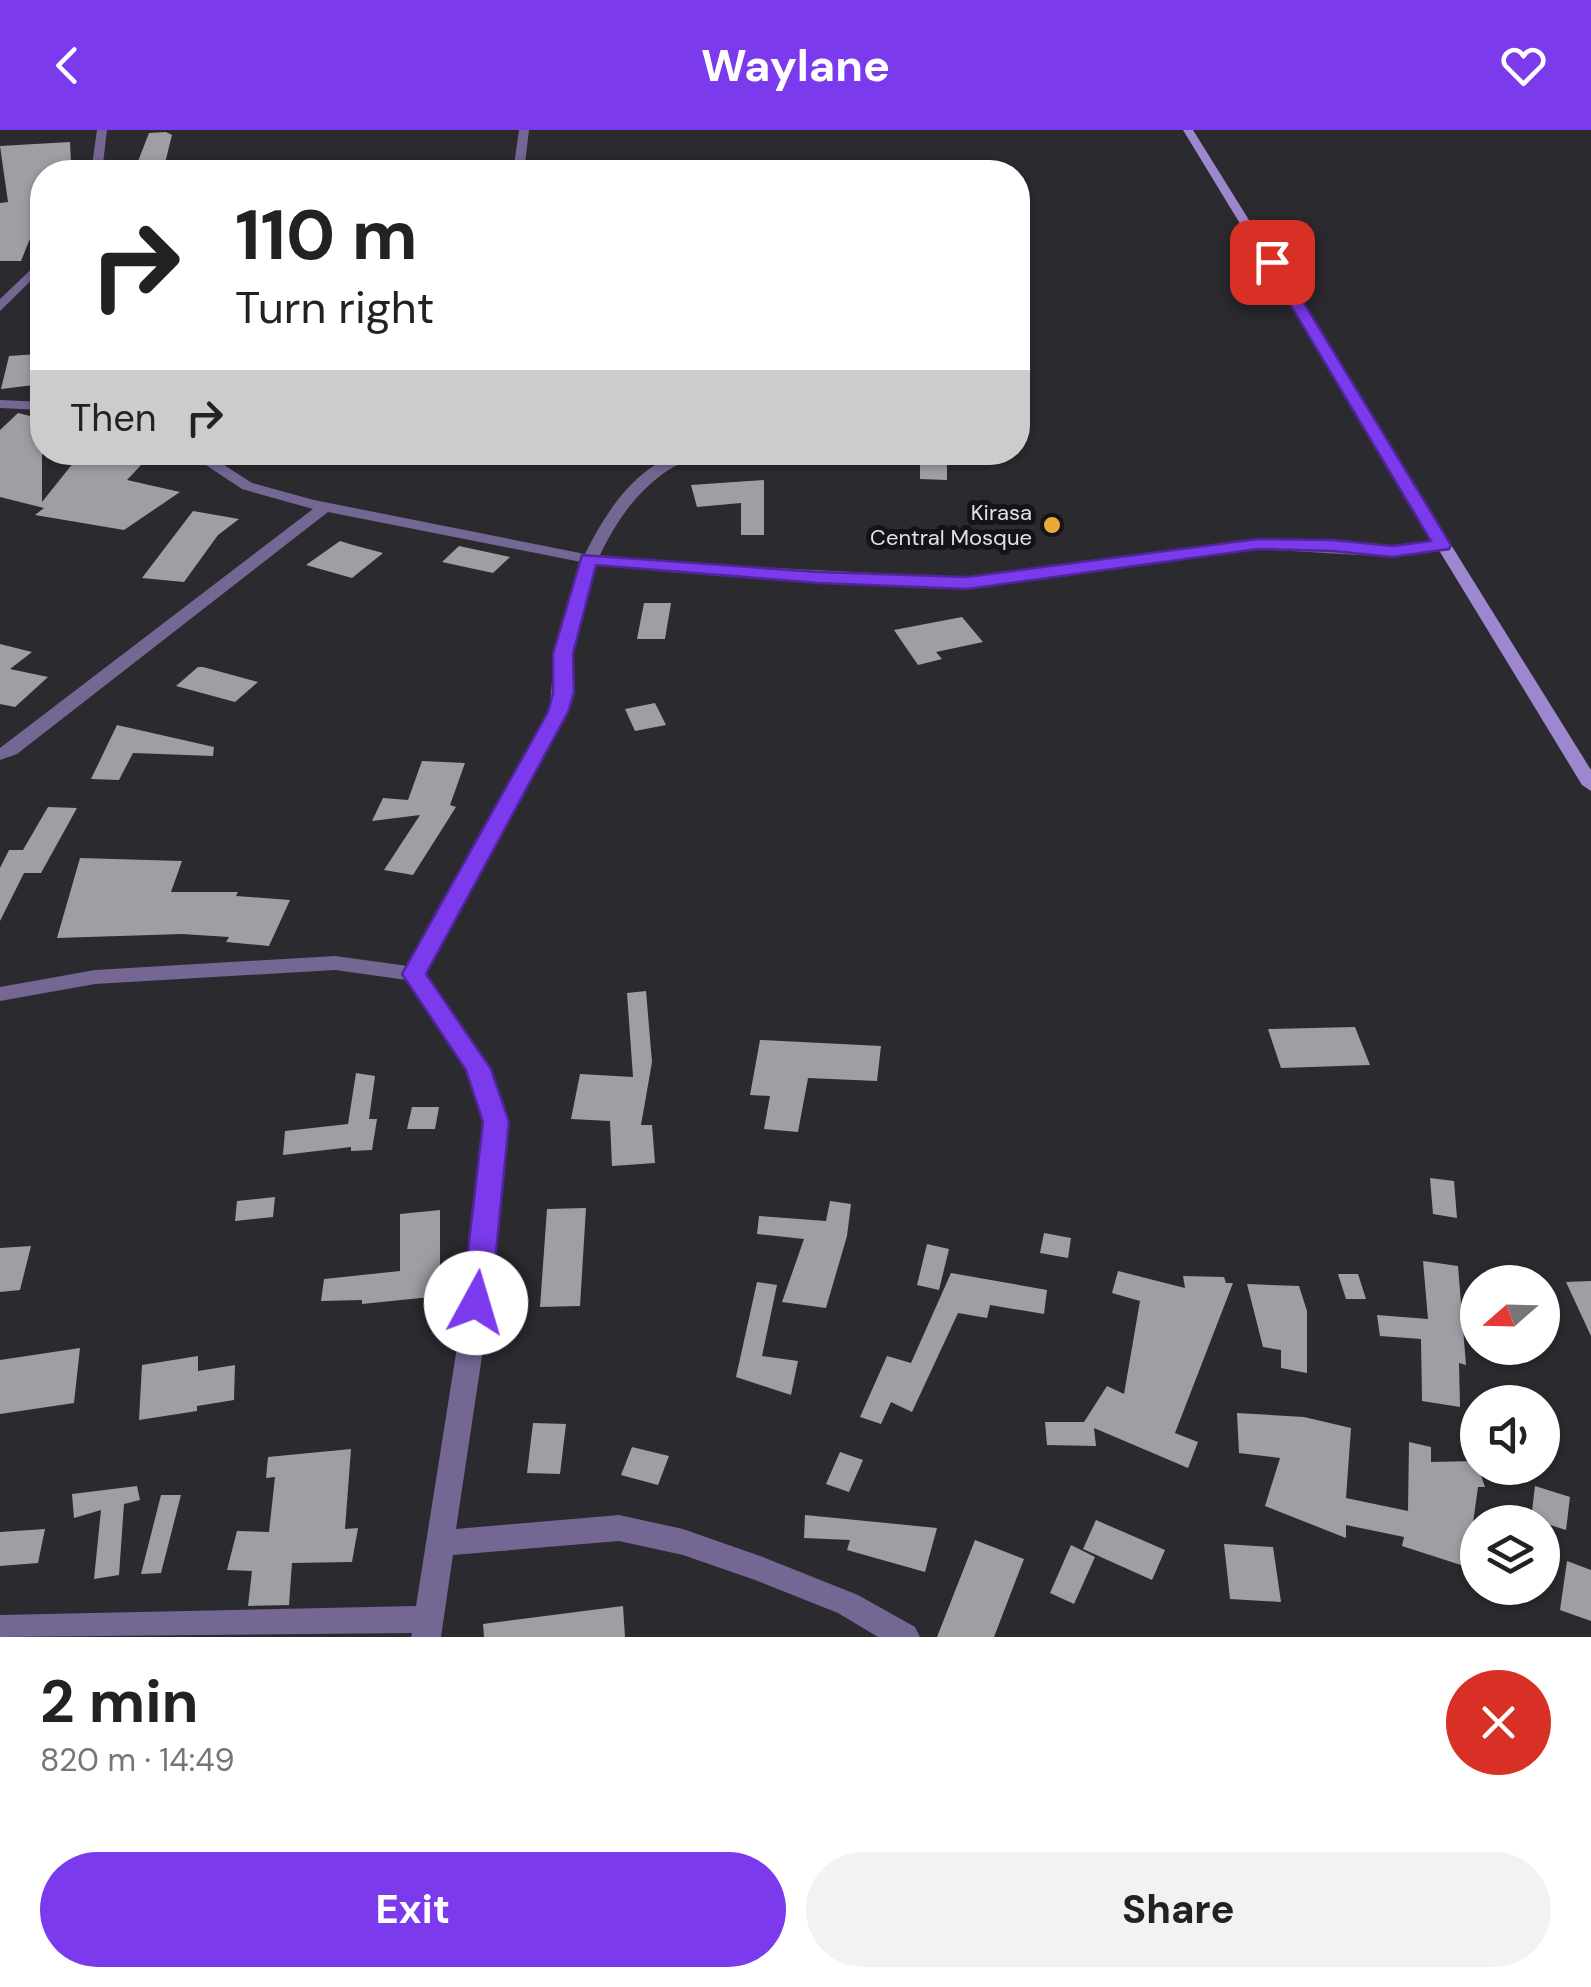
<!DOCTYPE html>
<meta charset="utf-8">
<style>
:root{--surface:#fff;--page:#f2f2f2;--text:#222;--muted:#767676;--accent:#7c3aed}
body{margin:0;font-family:"DM Sans",sans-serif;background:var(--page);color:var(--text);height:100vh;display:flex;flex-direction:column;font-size:38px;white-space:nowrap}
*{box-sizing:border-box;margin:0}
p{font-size:32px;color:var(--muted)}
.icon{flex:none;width:55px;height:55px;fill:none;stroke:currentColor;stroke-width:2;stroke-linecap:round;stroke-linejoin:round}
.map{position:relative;height:1507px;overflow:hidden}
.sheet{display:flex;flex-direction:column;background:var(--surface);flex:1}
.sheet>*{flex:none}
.top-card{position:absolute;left:30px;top:30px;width:1000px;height:305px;border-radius:40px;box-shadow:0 2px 8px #0004;background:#fff;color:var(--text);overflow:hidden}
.needle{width:65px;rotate:250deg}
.tools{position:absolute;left:1460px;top:1135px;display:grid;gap:20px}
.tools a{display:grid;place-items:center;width:100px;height:100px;border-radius:50%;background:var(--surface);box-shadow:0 2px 8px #0004;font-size:50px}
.pin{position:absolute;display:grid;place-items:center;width:85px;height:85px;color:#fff;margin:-42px;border-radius:20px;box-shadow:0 5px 15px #0006}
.me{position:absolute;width:110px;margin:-55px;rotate:6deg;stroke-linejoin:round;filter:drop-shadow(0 0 8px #0008)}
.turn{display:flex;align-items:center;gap:35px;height:210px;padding:0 40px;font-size:45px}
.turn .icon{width:130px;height:130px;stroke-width:2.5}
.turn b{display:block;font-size:70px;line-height:85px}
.then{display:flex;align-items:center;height:95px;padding:0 40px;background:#0003;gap:20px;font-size:38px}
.round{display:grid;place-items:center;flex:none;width:105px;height:105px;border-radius:52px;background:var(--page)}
.headline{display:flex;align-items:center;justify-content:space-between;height:170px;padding:0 40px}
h1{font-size:60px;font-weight:700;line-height:75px}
.cta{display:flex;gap:20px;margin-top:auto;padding:20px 40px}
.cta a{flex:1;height:115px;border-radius:60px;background:var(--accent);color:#fff;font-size:40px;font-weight:700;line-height:115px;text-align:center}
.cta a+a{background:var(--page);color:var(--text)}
header{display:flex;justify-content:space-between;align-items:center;height:130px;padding:0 40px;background:var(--accent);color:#fff;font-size:45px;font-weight:700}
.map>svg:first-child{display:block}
</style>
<header><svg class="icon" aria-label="back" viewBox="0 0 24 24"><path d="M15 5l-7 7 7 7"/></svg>Waylane<svg class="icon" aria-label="heart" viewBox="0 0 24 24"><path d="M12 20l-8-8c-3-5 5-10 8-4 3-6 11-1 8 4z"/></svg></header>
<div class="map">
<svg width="1591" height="1507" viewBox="0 0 1591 1507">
<rect width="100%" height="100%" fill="#2b2a2f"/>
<!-- building -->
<path fill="#a09ea5" d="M166 2 172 5 165 33 137 34 149 3Z
M70 12 71 33 61 34 57 42H42V68L33 85 40 84 21 131H0V73L8 72 0 16Z
M37 224 34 255 1 259 9 226Z
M18 283 42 289V372L78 327 142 334 127 350 180 362 124 400 35 385 44 378 0 367V300Z
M920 328H947V350L920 349Z
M764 350V405H741V373L697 377 691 355Z
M193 381 239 389 218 405 184 452 142 448Z
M340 411 353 415 383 423 352 448 306 435Z
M459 416 510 427 493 443 442 432Z
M644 473H671L665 509H637Z
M962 487 983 512 936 522 942 529 918 535 894 500Z
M0 514 32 522 10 539 48 547 15 577 0 574Z
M198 537H203L258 552 235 572 176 556Z
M655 573 666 595 635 601 625 579Z
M117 595 214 617 213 626 133 623 119 650 91 649Z
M422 631 465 633 450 675 456 677 413 745 384 740 420 685 372 691 383 668 408 670Z
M48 677 77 678 41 743H24L0 791V738L9 720H23Z
M80 728 182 731 171 762H238L236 766 290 770 269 816 226 812 229 807 182 804 57 808Z
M646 861 652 932 641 995H652L655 1033 612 1036 610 991 571 989 580 944 633 947 627 863Z
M1355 897 1370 935 1281 938 1268 899Z
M760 910 881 916 877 951 808 948 798 1002 764 999 770 966 750 965Z
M356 943 375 946 369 989H377L372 1020 351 1021V1017L283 1025 285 1001 348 994Z
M412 977H439L435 999H407Z
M1430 1048 1454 1051 1457 1088 1433 1084Z
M275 1067 273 1087 235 1091 237 1071Z
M830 1071 851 1074 847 1106 826 1178 782 1172 804 1109 757 1104 759 1086 826 1091Z
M586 1078 580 1176 540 1177 547 1079Z
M440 1080V1166L362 1174V1170L321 1171 324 1149 400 1141V1084Z
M1044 1103 1071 1108 1068 1128 1040 1123Z
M927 1114 949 1119 939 1160 917 1155Z
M31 1116 20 1160 0 1162V1118Z
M1423 1131 1458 1136 1466 1235 1459 1233 1460 1277 1422 1271 1421 1209 1380 1206 1377 1185 1428 1189Z
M1118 1141 1185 1158 1183 1146 1224 1147 1226 1153H1233L1175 1303 1198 1312 1188 1338 1094 1298 1096 1316 1047 1315 1045 1292H1084L1107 1256 1124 1264 1140 1171 1112 1163Z
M951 1143 1047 1160 1044 1184 990 1175 987 1188 958 1183 912 1282 891 1272 881 1294 860 1287 887 1226 911 1233Z
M1338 1144H1358L1366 1169H1346Z
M1591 1151V1206L1566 1152Z
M757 1152 777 1155 762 1226 798 1231 791 1265 736 1247Z
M1247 1154 1299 1156 1307 1181V1243L1281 1238V1220L1263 1217Z
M80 1218 74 1273 0 1284V1230Z
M198 1226V1241L235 1235 234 1270 197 1276V1281L139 1290 142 1235Z
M1237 1283 1304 1287 1351 1298 1346 1368 1408 1381 1409 1312 1431 1317V1332L1476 1331 1485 1357H1478L1467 1437 1402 1416 1404 1407 1346 1395V1408L1265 1376 1280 1328 1239 1323Z
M533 1293 566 1294 560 1344 527 1343Z
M632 1317 669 1326 658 1355 621 1345Z
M351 1319 345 1399 358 1398 352 1432 292 1433 289 1475 248 1476 252 1441 227 1440 237 1401 269 1402 275 1347 266 1348 268 1327Z
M840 1322 863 1330 849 1362 826 1354Z
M137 1356 140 1370 124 1374 119 1445 94 1449 101 1380 74 1388 72 1364Z
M1535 1356 1570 1367 1566 1400 1531 1389Z
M161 1365H181L161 1443 141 1444Z
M805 1385 937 1398 925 1442 847 1420 850 1410 804 1408Z
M1096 1390 1165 1420 1152 1450 1083 1419Z
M45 1399 38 1433 0 1436V1402Z
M975 1410 1024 1429 994 1507H937Z
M1224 1414 1273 1417 1281 1472 1230 1469Z
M1071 1415 1095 1427 1074 1474 1050 1463Z
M1567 1431 1591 1440V1491L1560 1480Z
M623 1476 625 1507H484L483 1494Z"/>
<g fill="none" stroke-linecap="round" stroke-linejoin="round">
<!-- minor -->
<path fill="#746794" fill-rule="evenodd" d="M97 0H107L102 42H91Z
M519 0H529L524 42H513Z
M42 129V140L0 181V169Z
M1024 157 1030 161 1023 175 1018 176V161Z
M0 270 42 272V280L0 278Z
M186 322H204L252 353 314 370 585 424C607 379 644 322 699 322 689 331 675 335 664 343 634 365 616 392 600 425L678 433 967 448 1258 409 1392 417 1442 410 1450 415 1442 420 1392 427 1258 419 967 458 678 443 596 435 573 521 567 582 425 844 489 939 507 993 490 1173 456 1399 619 1385 683 1399 760 1426 858 1465 915 1497 920 1507H878L838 1483 755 1450 683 1425 619 1411 453 1425 441 1507H411L412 1503 0 1507V1485L416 1476 464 1173 485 993 467 940 407 850 335 840 95 854 0 871V857L95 840 335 826 408 836 549 582 555 521 581 432 328 382 17 624 0 630V618L313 379 242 359Z"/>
<!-- secondary -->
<path fill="#9d88cf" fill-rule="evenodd" d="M1183 0H1193L1591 640V661L1582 655Z"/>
</g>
<!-- route -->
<path fill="#7c3aed" stroke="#51269a" stroke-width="2.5" d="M1272 128 1279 132 1451 415 1449 419 1392 427 1333 421 1258 419 967 459 818 453 596 435 573 524 574 563 568 582 426 844 491 939 509 992 491 1173 487 1181 476 1185 466 1181 462 1173 483 992 466 940 402 844 548 582 553 563V524L582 425 818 442 967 447 1258 409 1333 410 1392 416 1431 411 1265 132Z"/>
<!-- markers -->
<circle fill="#e9ab38" stroke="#141316" stroke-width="4" cx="1052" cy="395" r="10"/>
<g text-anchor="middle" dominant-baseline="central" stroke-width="10" stroke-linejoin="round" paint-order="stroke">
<!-- far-poi labels -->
<g font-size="22" fill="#e2e1e5" stroke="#141316" text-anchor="end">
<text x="1032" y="382">Kirasa<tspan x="1032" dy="25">Central Mosque</tspan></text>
</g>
</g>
</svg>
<div class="tools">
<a><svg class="needle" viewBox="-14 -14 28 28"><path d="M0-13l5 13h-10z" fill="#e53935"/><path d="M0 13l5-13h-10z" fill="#767676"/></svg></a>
<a><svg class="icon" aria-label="sound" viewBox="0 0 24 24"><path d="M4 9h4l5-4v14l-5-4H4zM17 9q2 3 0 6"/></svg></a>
<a><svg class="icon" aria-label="layers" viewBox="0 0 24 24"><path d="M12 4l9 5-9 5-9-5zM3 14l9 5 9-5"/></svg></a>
</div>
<div class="pin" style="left:1272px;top:132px;background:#d93025"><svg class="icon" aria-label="arrive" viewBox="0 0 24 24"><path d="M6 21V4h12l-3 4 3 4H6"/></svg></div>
<svg class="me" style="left:476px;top:1173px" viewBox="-20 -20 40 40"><circle r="19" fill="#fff"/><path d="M0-13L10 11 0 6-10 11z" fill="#7c3aed"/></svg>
<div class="top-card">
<div class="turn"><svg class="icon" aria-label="right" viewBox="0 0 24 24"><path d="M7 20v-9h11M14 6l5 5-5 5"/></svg><div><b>110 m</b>Turn right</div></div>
<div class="then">Then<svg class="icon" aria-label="right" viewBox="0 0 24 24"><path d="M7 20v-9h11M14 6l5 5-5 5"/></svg></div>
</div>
</div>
<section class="sheet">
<div class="headline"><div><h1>2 min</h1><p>820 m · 14:49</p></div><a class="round" style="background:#d93025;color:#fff"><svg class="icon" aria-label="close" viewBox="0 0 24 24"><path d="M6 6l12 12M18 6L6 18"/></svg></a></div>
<div class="cta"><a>Exit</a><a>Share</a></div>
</section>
